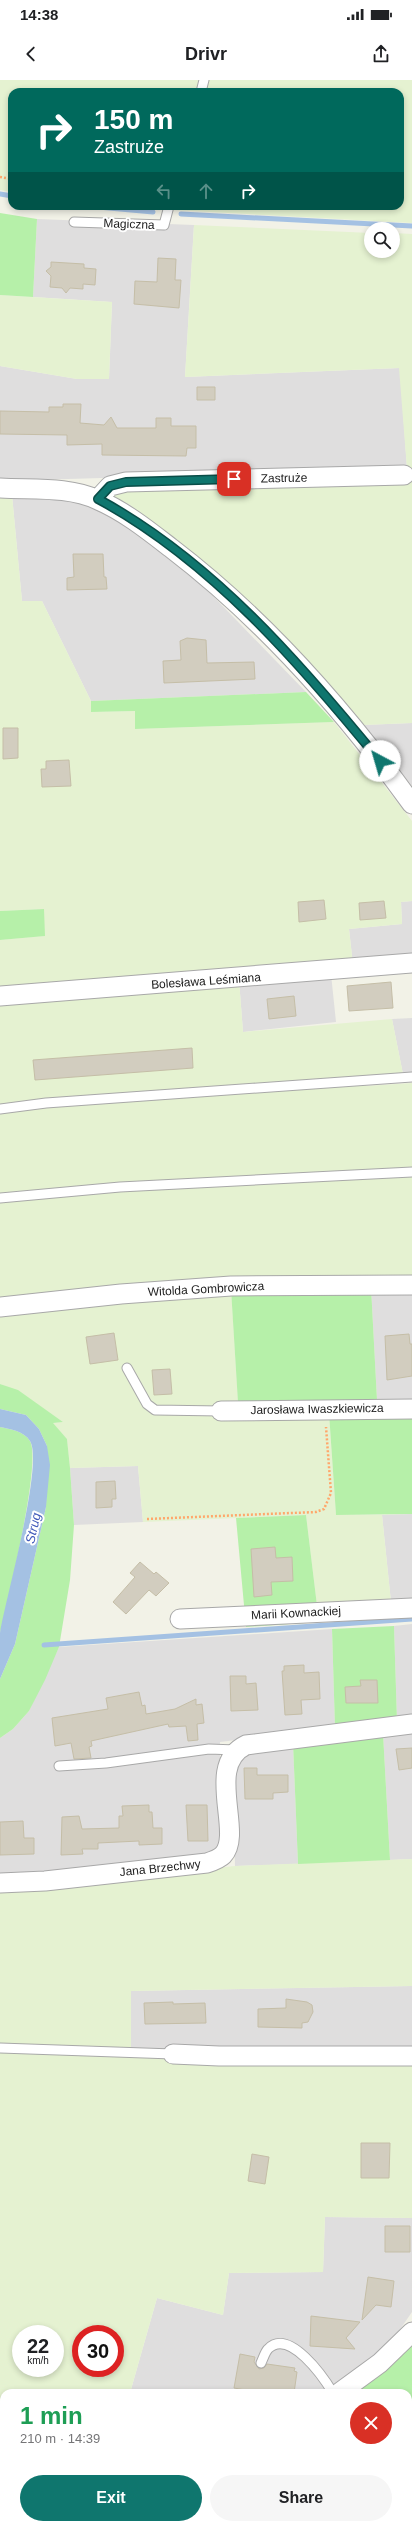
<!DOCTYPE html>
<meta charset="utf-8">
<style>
:root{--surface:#fff;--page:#f6f6f6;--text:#202124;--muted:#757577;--accent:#0f766e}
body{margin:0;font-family:Arial,sans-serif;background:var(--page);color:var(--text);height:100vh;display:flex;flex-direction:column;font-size:15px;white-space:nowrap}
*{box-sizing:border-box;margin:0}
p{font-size:13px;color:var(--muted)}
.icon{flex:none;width:22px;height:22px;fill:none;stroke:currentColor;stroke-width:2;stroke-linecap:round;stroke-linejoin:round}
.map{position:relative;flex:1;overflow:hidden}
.panel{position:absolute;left:0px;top:2309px;width:412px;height:140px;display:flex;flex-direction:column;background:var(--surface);border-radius:12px 12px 0 0;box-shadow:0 2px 6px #0003}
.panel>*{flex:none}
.guide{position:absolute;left:8px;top:8px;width:396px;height:122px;border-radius:12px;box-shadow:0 2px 6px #0003;background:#00695c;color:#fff;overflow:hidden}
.tools{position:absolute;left:364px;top:142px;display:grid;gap:8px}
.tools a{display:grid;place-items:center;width:36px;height:36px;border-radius:50%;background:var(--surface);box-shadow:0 2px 6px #0003;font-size:20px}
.speed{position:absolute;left:12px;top:2245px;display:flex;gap:8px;font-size:20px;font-weight:700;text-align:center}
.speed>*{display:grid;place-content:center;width:52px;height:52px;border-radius:50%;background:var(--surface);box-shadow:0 2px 6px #0003;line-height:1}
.speed small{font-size:10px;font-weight:400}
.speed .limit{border:6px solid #d22;background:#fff;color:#111}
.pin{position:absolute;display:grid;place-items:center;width:34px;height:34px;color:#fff;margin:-17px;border-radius:8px;box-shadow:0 2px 6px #0006}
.me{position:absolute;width:44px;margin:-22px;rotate:321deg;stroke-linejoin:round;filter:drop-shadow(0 0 3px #0008)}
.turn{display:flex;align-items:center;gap:14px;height:84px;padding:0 20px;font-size:18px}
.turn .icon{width:52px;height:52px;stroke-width:2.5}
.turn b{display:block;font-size:28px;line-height:34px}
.lanes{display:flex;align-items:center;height:38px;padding:0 20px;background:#0003;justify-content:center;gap:20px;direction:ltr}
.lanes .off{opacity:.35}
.round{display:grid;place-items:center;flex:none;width:42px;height:42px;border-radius:21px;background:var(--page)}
.summary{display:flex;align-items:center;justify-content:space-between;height:68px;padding:0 20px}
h1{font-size:24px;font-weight:800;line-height:30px;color:#1e9e55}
.primary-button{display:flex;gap:8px;margin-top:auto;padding:8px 20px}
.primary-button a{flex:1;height:46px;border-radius:24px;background:var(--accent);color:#fff;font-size:16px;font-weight:800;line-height:46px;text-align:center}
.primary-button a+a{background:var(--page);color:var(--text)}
.status{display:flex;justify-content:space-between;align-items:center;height:28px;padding:0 20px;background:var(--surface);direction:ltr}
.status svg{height:11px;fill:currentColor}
header{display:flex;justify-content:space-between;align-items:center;height:52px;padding:0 20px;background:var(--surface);font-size:18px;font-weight:800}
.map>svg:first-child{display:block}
</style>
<div class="status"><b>14:38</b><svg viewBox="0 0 49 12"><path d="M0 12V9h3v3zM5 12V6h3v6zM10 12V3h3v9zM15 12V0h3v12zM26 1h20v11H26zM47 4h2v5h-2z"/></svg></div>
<header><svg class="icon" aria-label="back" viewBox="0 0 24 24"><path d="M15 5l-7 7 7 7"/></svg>Drivr<svg class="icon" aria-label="share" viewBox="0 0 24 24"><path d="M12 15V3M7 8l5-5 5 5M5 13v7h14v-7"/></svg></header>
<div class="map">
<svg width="412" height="2449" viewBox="0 0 412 2449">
<rect width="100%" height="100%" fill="#f2f2e7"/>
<!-- residential -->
<path fill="#dfdede" d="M37 139 194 145 185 297 400 288 407 389 0 401V286L77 299H109L112 222 33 217Z
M12 415 50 416 83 422 111 434 152 461 212 515 306 612 91 621 42 521H22Z
M412 643V706L363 645Z
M412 821V880L353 885 349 849 402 844 401 822Z
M331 894 336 942 243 952 239 900Z
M412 938V993L403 994 392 939Z
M371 1207H412V1320H377Z
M138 1386 143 1442 74 1445 70 1388Z
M412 1434V1521L391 1522 382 1435Z
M412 1544V1639L397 1641 394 1546Z
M332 1549 335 1648 220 1662V1767L212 1775 0 1796V1658L13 1649 29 1631 59 1567Z
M412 1649V1779L390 1780 383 1653Z
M293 1663 298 1784 235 1786 233 1686 240 1675Z
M412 1906V1971L131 1970V1911Z
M325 2137 412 2138V2232L394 2258 374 2278 328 2313H130L157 2218 223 2235 229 2193 323 2192Z
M107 2445H293L294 2449H127Z
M310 2445H368L370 2449H309Z"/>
<!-- farmland -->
<path fill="#e5f2d1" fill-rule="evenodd" d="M0 0H201L198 12H12V112L0 110Z
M208 0H412V143L173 130 175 126H400V12H205Z
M194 145 371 153V171H393V153L412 154V643L363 645 325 601 229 503 129 424 112 419 116 408 407 389 399 288 185 297Z
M0 215 112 222 109 299H77L0 286Z
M0 415H12L22 521H42L91 621V632L135 631V649L334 642 412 741V821L401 822 402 844 349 849 353 885 0 911V860L44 856 43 829 0 831Z
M239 900 243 952 392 939 403 994 366 997V1006L412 1003V1199L0 1225V919Z
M231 1208 238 1323 329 1333 336 1435H382L391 1522 319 1542 306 1435 143 1442 138 1386 70 1388 67 1359 52 1343 63 1342 18 1311 0 1304V1230Z
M412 1779V1906L131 1911V1970H0V1810L235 1786Z
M0 1971 178 1979 412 1981V2138L325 2137 323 2192 229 2193 223 2235 157 2218 130 2313H4V2356L0 2355ZM21 2254H55V2288H21ZM81 2254H115V2288H81Z
M408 2336 412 2343V2449H370L368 2445H408Z"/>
<!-- grass -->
<path fill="#b6f0a9" d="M0 133 37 139 33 217 0 215Z
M306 612 334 642 135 649V631L91 632V621Z
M44 829 45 856 0 860V831Z
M371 1207 377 1320 238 1323 231 1209Z
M0 1304 18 1310 63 1342 53 1343 67 1359 70 1388 74 1445 70 1500 59 1567 45 1600 29 1631 13 1649 0 1658V1599L15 1564 46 1427 47 1366 39 1349 26 1335 0 1329Z
M329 1333H412V1434L336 1435Z
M0 1347C10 1349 24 1351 30 1361 42 1382 7 1523 0 1554Z
M306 1435 319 1542 246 1547 236 1438Z
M394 1546 397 1641 335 1648 332 1549Z
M383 1653 390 1780 298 1784 293 1663Z
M412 2264V2326H408V2313H352L391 2286Z
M0 2355 4 2356V2445H107L127 2449H0Z"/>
<!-- water -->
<path fill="#a4c1e3" d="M0 1329 26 1335 39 1349 47 1366 50 1385 46 1427 15 1564 0 1599C0 1584 0 1568 0 1553 5 1520 44 1384 30 1361 24 1351 10 1349 0 1347Z"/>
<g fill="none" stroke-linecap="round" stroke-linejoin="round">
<!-- stream -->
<path stroke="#a4c1e3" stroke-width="5" d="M0 114 12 116
M87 126 153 132
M181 134 412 146
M44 1565 412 1539"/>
</g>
<!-- building -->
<path fill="#d2cdbf" stroke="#c5bea7" d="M158 178 176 179 175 200H181L179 228 134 224 135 201 157 202Z
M51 182 84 184V188L96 189 95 205 83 204V209L70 208 66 213 62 208 50 207 51 196 46 191 51 187Z
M197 307H215V320H197Z
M63 324H81L80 343 104 345 111 337 117 348H156V338H171V346H196V368H187L186 376 102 375V364L67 365V355L0 354V331L49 332V327H63Z
M73 474H103L104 497H106L107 509 67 510V498L74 497Z
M187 558 206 560 207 583 254 582 255 599 164 603 163 581 181 580 180 561Z
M3 648H18V678L3 679Z
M69 680 71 706 42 707 41 689H46V681Z
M324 820 326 839 299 842 298 822Z
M384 821 386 838 360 840 359 823Z
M391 902 393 928 349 931 347 906Z
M294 916 296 936 269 939 267 919Z
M192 968 193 988 35 1000 33 980Z
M114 1253 118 1280 90 1284 86 1257Z
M409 1254 410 1264H412V1296L387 1300 385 1256Z
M170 1289 172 1314 154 1315 152 1290Z
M115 1401 116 1419H112V1427L96 1428V1402Z
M275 1467 276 1478 292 1477 293 1501 271 1502 272 1515 254 1517 251 1469Z
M140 1482 154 1494 156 1492 169 1503 156 1516 149 1510 126 1534 113 1522 135 1497 130 1493Z
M304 1585V1593L319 1592 320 1619 301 1620 302 1634 285 1635 282 1591H284V1586Z
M230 1596H246V1604L256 1603 258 1630 231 1631Z
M360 1600H377L378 1623H346L345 1607 361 1606Z
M139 1612 142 1626 145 1625 146 1634 175 1629 196 1619V1625L202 1624 204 1643 197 1644 198 1660 188 1661 186 1646 169 1647 168 1644 91 1661 92 1666 89 1667 91 1678 74 1679 71 1663 55 1666 52 1638 108 1629 106 1618Z
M412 1668V1688L399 1690 396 1669Z
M244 1688H257V1695H288V1712L273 1713V1719H245Z
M149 1725V1732H152L153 1748H162V1764L139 1765V1761L98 1763V1769H82L83 1774 61 1775 62 1737 79 1736 82 1749 119 1748V1736H123L122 1726Z
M186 1725H207L208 1761H188Z
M23 1741 24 1758H34V1774L0 1775V1742Z
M286 1919 307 1922 312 1925 313 1932 308 1942 302 1943V1948L258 1947V1929L286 1928Z
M173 1922V1924L205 1923 206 1943 145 1944 144 1923Z
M361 2063H390L389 2098H361Z
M252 2074 269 2077 265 2104 248 2101Z
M385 2146H410V2172H385Z
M368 2197 394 2201 393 2210 391 2227 376 2225 362 2240Z
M311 2236 360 2242 346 2258 355 2269 310 2266Z
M240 2274 255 2277 254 2282 259 2289 264 2288 267 2284 295 2288 294 2291 297 2292 294 2313H263L234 2308Z"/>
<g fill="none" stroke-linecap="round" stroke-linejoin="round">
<!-- service casing -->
<g stroke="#a8a8a8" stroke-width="11">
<path id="service" d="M201 12 204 0
M74 142 164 145 169 126
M0 1029 46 1023 412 997
M0 1118 120 1107 412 1092
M127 1288 147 1324 155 1330 221 1331
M59 1686 106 1683 209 1669 236 1670
M0 1968 173 1974
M261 2283C263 2279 265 2272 268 2269 289 2247 324 2298 333 2313
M408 2333H412"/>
</g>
<!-- minor casing -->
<g stroke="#a8a8a8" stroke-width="21">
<path id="minor" d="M0 408C32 410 69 406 98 420 124 431 149 451 171 468 264 539 344 630 412 724
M98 419 110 406 126 402 404 395
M0 916 412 883
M0 1227 121 1214 231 1206 412 1205
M221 1331 412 1329
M180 1539 412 1528
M0 1803 45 1801 207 1783C213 1781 219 1779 223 1775 244 1753 204 1685 246 1665L412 1644
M173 1974 219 1976H412
M339 2313 380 2283 412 2252
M297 2445V2449"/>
</g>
<!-- path -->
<path stroke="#ffa76b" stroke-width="2.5" stroke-dasharray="2 2" stroke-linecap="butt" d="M0 97 12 99
M147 1439 316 1432 324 1429 331 1413 326 1347"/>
<!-- service -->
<use href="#service" stroke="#fff" stroke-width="9"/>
<!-- minor -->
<use href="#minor" stroke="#fff" stroke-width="19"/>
</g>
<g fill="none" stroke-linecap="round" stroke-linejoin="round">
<!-- route casing -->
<g stroke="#0a4d48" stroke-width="10">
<path id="route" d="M234 399 126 402 110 406 98 419C211 480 300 583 380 681"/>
</g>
<!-- route -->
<use href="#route" stroke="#0f766e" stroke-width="7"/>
</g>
<g text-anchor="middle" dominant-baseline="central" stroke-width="4" stroke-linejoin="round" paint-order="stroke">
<!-- street labels -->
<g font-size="12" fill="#212121" stroke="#fff">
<text transform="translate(129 144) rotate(2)">Magiczna</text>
<text transform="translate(284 398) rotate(-1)">Zastruże</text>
<text transform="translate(206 901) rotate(-4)">Bolesława Leśmiana</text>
<text transform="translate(206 1209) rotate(-3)">Witolda Gombrowicza</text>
<text transform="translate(317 1329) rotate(-1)">Jarosława Iwaszkiewicza</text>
<text transform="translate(296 1533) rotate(-3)">Marii Kownackiej</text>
<text transform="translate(160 1788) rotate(-6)">Jana Brzechwy</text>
</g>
<!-- water labels -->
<g font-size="13" font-style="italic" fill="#435bba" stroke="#fff">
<text transform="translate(33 1448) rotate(-77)">Strug</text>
</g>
</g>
</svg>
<div class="tools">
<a><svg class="icon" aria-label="search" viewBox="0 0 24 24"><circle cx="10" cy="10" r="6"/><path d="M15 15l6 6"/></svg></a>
</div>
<div class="speed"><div>22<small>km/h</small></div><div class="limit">30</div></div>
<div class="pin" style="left:234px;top:399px;background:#d93025"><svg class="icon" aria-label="arrive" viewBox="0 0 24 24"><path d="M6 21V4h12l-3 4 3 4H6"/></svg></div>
<svg class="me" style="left:380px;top:681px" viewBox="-20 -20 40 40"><circle r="19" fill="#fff"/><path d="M0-13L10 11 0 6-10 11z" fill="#0f766e"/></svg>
<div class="guide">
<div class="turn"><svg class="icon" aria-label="right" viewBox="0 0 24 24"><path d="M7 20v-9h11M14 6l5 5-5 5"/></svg><div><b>150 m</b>Zastruże</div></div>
<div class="lanes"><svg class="icon off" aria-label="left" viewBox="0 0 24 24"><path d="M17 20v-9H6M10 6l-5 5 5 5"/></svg><svg class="icon off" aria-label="ahead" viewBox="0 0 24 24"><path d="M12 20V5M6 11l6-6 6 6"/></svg><svg class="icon" aria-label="right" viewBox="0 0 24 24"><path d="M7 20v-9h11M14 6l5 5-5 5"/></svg></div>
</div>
<section class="panel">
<div class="summary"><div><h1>1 min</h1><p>210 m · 14:39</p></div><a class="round" style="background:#d93025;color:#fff"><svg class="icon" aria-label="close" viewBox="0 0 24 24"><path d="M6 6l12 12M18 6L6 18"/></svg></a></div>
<div class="primary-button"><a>Exit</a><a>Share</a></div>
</section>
</div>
